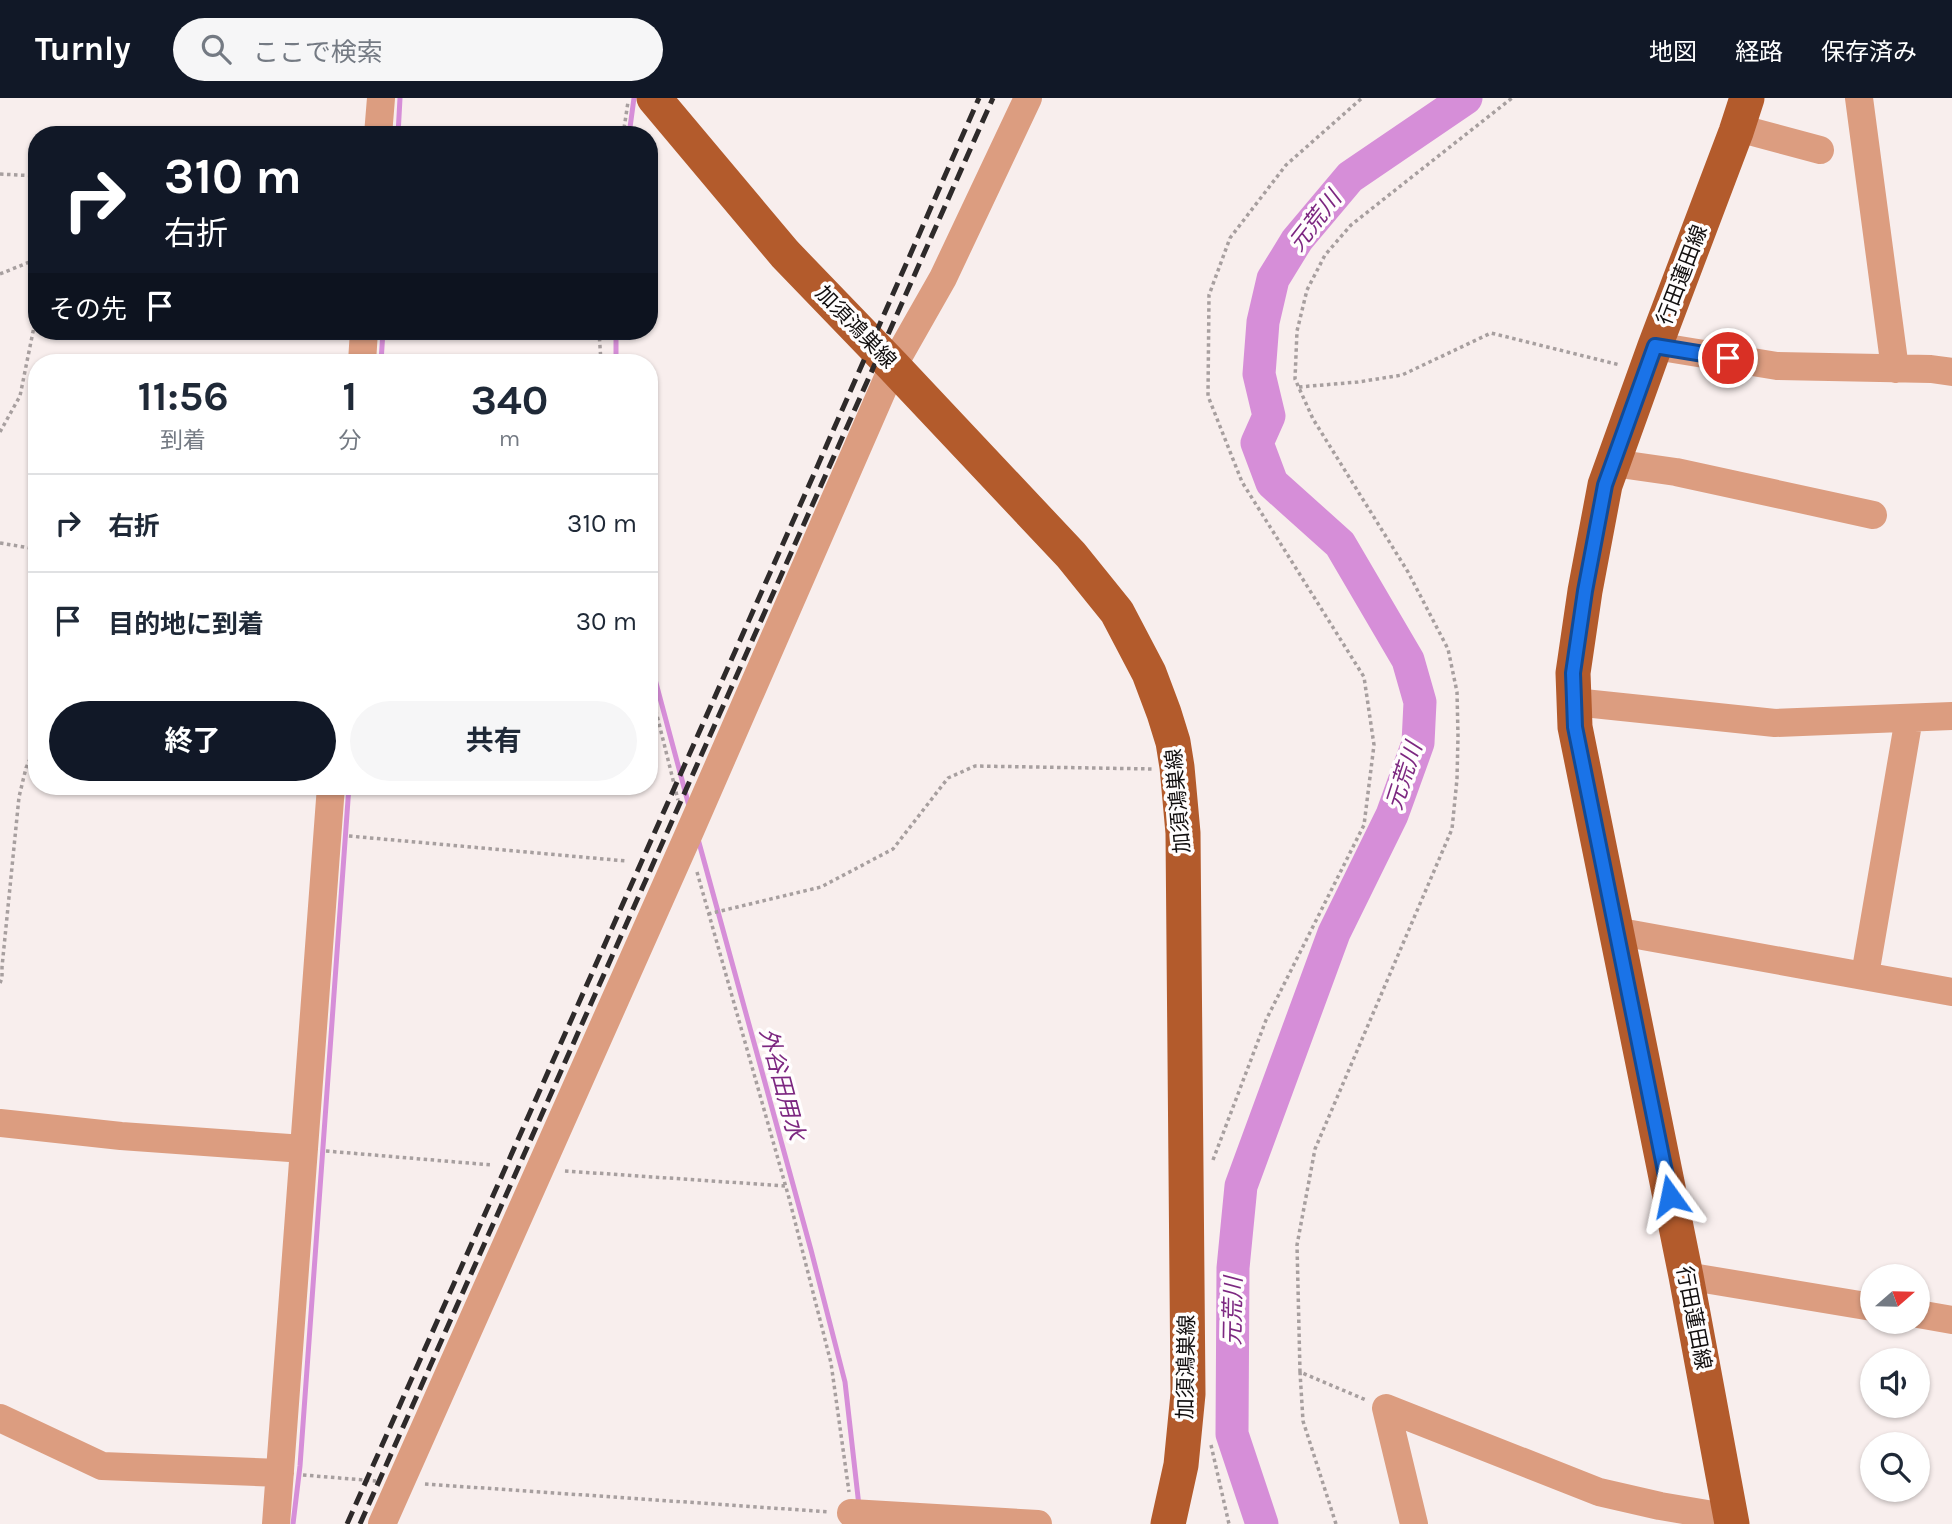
<!DOCTYPE html>
<html lang="ja">
<meta charset="utf-8">
<style>
:root{--surface:#fff;--page:#f6f6f7;--text:#1f2937;--muted:#747a83;--line:#e0e1e3;--accent:#111827}
body{margin:0;font-family:Karla,"Noto Sans JP",sans-serif;background:var(--page);color:var(--text);height:100vh;display:flex;flex-direction:column;font-size:26px;white-space:nowrap}
*{box-sizing:border-box;margin:0}
p{font-size:23px;color:var(--muted)}
.icon{flex:none;width:38px;height:38px;fill:none;stroke:currentColor;stroke-width:2;stroke-linecap:round;stroke-linejoin:round}
.map{position:relative;flex:1;overflow:hidden}
.panel{position:absolute;left:28px;top:256px;width:630px;height:441px;display:flex;flex-direction:column;background:var(--surface);border-radius:28px;box-shadow:0 2px 5px #0004}
.panel>*{flex:none}
.banner{position:absolute;left:28px;top:28px;width:630px;height:214px;border-radius:28px;box-shadow:0 2px 5px #0004;background:#111827;color:#fff;overflow:hidden}
.needle{width:46px;rotate:70deg}
.tools{position:absolute;left:1860px;top:1166px;display:grid;gap:14px}
.tools a{display:grid;place-items:center;width:70px;height:70px;border-radius:50%;background:var(--surface);box-shadow:0 2px 5px #0004;font-size:35px}
.pin{position:absolute;display:grid;place-items:center;width:60px;height:60px;color:#fff;margin:-30px;border:4px solid #fff;border-radius:50%;box-shadow:0 2px 7px #0007}
.me{position:absolute;width:77px;margin:-38px;rotate:348deg;stroke-linejoin:round;filter:drop-shadow(0 0 5px #0008)}
.turn{display:flex;align-items:center;gap:24px;height:147px;padding:0 21px;font-size:32px}
.turn .icon{width:91px;height:91px;stroke-width:2.5}
.turn b{display:block;font-size:49px;line-height:60px}
.then{display:flex;align-items:center;height:66px;padding:0 21px;background:#0003;gap:14px;font-size:26px}
.eta{display:flex;justify-content:space-evenly;align-items:center;height:119px;text-align:center}
.eta b{font-size:42px;font-weight:700;line-height:49px}
.cta{display:flex;gap:14px;margin-top:auto;padding:14px 21px}
.cta a{flex:1;height:80px;border-radius:42px;background:var(--accent);color:#fff;font-size:28px;font-weight:700;line-height:80px;text-align:center}
.cta a+a{background:var(--page);color:var(--text)}
ul{padding:0;list-style:none}
li{display:flex;align-items:center;gap:21px;height:98px;padding:0 21px;border-top:2px solid var(--line)}
li div{flex:1}
li b{display:block;font-size:26px}
li em{font-style:normal}
header{display:flex;align-items:center;gap:42px;box-sizing:border-box;height:98px;padding:0 35px;background:var(--accent);color:#fff}
header strong{font-size:33px}
nav{display:flex;gap:38px;margin-inline-start:auto;font-size:24px}
.search{width:490px;height:63px;background:var(--page);display:flex;align-items:center;gap:18px;box-sizing:border-box;padding:0 24px;border-radius:38px;color:var(--muted);font-size:26px}
.map>svg:first-child{display:block}
</style>
<header>
<strong>Turnly</strong>
<div class="search"><svg class="icon" aria-label="search" viewBox="0 0 24 24"><circle cx="10" cy="10" r="6"/><path d="M15 15l6 6"/></svg>ここで検索</div>
<nav><a>地図</a><a>経路</a><a>保存済み</a></nav>
</header>
<div class="map">
<svg width="1952" height="1426" viewBox="0 0 1952 1426">
<rect width="100%" height="100%" fill="#f8eeed"/>
<g fill="none" stroke-linecap="round" stroke-linejoin="round">
<!-- stream -->
<path stroke="#d68ed8" stroke-width="5" d="M398 37 400 0
M629 37 634 0
M616 233V264
M381 264 383 233
M649 559 689 708
M698 741 811 1152 845 1284 859 1408
M293 1426 300 1368 349 688"/>
<!-- river -->
<path stroke="#d68ed8" stroke-width="33" d="M1262 1426 1232 1336 1233 1170 1241 1088 1334 835 1392 717 1418 645 1420 604 1408 562 1340 446 1272 385 1257 345 1269 318 1259 276 1263 224 1273 181 1297 142 1350 79 1466 0"/>
<!-- path -->
<path stroke="#a79f9f" stroke-width="3.5" stroke-dasharray="3.5 3.5" stroke-linecap="butt" d="M623 37 628 4
M0 76 37 78
M0 176 37 161
M599 233 601 264
M1299 289 1358 284 1402 277 1491 235 1620 267
M0 334 20 298 37 214
M0 445 30 450 37 453
M649 585 678 702
M349 738 626 763
M697 774 789 1100 831 1265 849 1394
M708 816 821 789 893 751 948 680 975 668 1153 671
M0 885 2 880V869L19 699 26 670 37 645
M326 1053 492 1067
M1213 1062 1266 922 1364 727 1374 647 1364 579 1242 384 1208 298 1209 197 1230 140 1286 67 1362 0
M565 1073 786 1088
M1300 1274 1297 1147 1315 1051 1452 731 1457 681 1458 638 1457 594 1448 551 1408 474 1313 321 1295 281 1297 233 1307 192 1325 157 1351 127 1512 0
M1211 1347 1229 1426
M303 1377 376 1383
M425 1386 830 1414
M1336 1426 1303 1323 1300 1274 1366 1302"/>
<!-- minor -->
<path stroke="#dc9d80" stroke-width="28" d="M1859 0 1895 271
M1738 30 1820 52
M378 37 381 0
M1655 248 1777 268 1931 271 1952 274
M362 264 364 233
M1613 365 1676 374 1873 417
M1574 604 1775 625 1952 618
M1615 833 1952 894
M1865 877 1909 620
M0 1025 121 1038 304 1051
M1686 1178 1872 1209
M1918 1216 1952 1222
M0 1320 102 1368 280 1375
M851 1415 1038 1426
M276 1426 331 688
M382 1426 687 740 893 268 943 180 1028 0
M1414 1426 1386 1310 1599 1394 1660 1408 1731 1420"/>
<!-- major -->
<path stroke="#b35b2c" stroke-width="35" d="M654 0 785 156 893 268 1071 457 1117 514 1149 575 1164 615 1173 644 1177 669 1183 735 1188 1296 1181 1367 1168 1426
M1732 1426 1686 1178 1575 629 1573 575 1585 493 1605 387 1655 248 1736 34 1747 0"/>
<!-- rail -->
<path stroke="#2e2a2a" stroke-width="5" stroke-dasharray="14 7" stroke-linecap="butt" d="M347 1426 814 376 979 0
M360 1426 993 0"/>
</g>
<g fill="none" stroke-linecap="round" stroke-linejoin="round">
<!-- route casing -->
<g stroke="#114b97" stroke-width="18">
<path id="route" d="M1670 1098 1575 629 1573 575 1585 493 1605 387 1655 248 1728 260"/>
</g>
<!-- route -->
<use href="#route" stroke="#1a73e8" stroke-width="12"/>
</g>
<g text-anchor="middle" dominant-baseline="central" stroke-width="7" stroke-linejoin="round" paint-order="stroke">
<!-- street labels -->
<g font-size="21" fill="#110e0e" stroke="#fffdfd">
<text transform="translate(1682 177) rotate(-69)">行田蓮田線</text>
<text transform="translate(856 229) rotate(46)">加須鴻巣線</text>
<text transform="translate(1178 703) rotate(-95)">加須鴻巣線</text>
<text transform="translate(1694 1220) rotate(79)">行田蓮田線</text>
<text transform="translate(1186 1269) rotate(-89)">加須鴻巣線</text>
</g>
<!-- water labels -->
<g font-size="23" font-style="italic" fill="#7c2780" stroke="#fffdfd">
<text transform="translate(1315 123) rotate(-52)">元荒川</text>
<text transform="translate(1404 678) rotate(-72)">元荒川</text>
<text transform="translate(782 986) rotate(75)">外谷田用水</text>
<text transform="translate(1233 1213) rotate(-89)">元荒川</text>
</g>
</g>
</svg>
<div class="tools">
<a><svg class="needle" viewBox="-14 -14 28 28"><path d="M0-13l5 13h-10z" fill="#e53935"/><path d="M0 13l5-13h-10z" fill="#747a83"/></svg></a>
<a><svg class="icon" aria-label="sound" viewBox="0 0 24 24"><path d="M4 9h4l5-4v14l-5-4H4zM17 9q2 3 0 6"/></svg></a>
<a><svg class="icon" aria-label="search" viewBox="0 0 24 24"><circle cx="10" cy="10" r="6"/><path d="M15 15l6 6"/></svg></a>
</div>
<div class="pin" style="left:1728px;top:260px;background:#d93025"><svg class="icon" aria-label="arrive" viewBox="0 0 24 24"><path d="M6 21V4h12l-3 4 3 4H6"/></svg></div>
<svg class="me" style="left:1670px;top:1098px" viewBox="-20 -20 40 40"><path d="M0-17L14 15 0 8-14 15z" fill="#1a73e8" stroke="#fff" stroke-width="4"/></svg>
<div class="banner">
<div class="turn"><svg class="icon" aria-label="right" viewBox="0 0 24 24"><path d="M7 20v-9h11M14 6l5 5-5 5"/></svg><div><b>310 m</b>右折</div></div>
<div class="then">その先<svg class="icon" aria-label="arrive" viewBox="0 0 24 24"><path d="M6 21V4h12l-3 4 3 4H6"/></svg></div>
</div>
<section class="panel">
<div class="eta">
<div><b>11:56</b><p>到着</p></div>
<div><b>1</b><p>分</p></div>
<div><b>340</b><p>m</p></div>
</div>
<ul>
<li><svg class="icon" aria-label="right" viewBox="0 0 24 24"><path d="M7 20v-9h11M14 6l5 5-5 5"/></svg><div><b>右折</b></div><em>310 m</em></li>
<li><svg class="icon" aria-label="arrive" viewBox="0 0 24 24"><path d="M6 21V4h12l-3 4 3 4H6"/></svg><div><b>目的地に到着</b></div><em>30 m</em></li>
</ul>
<div class="cta"><a>終了</a><a>共有</a></div>
</section>
</div>
